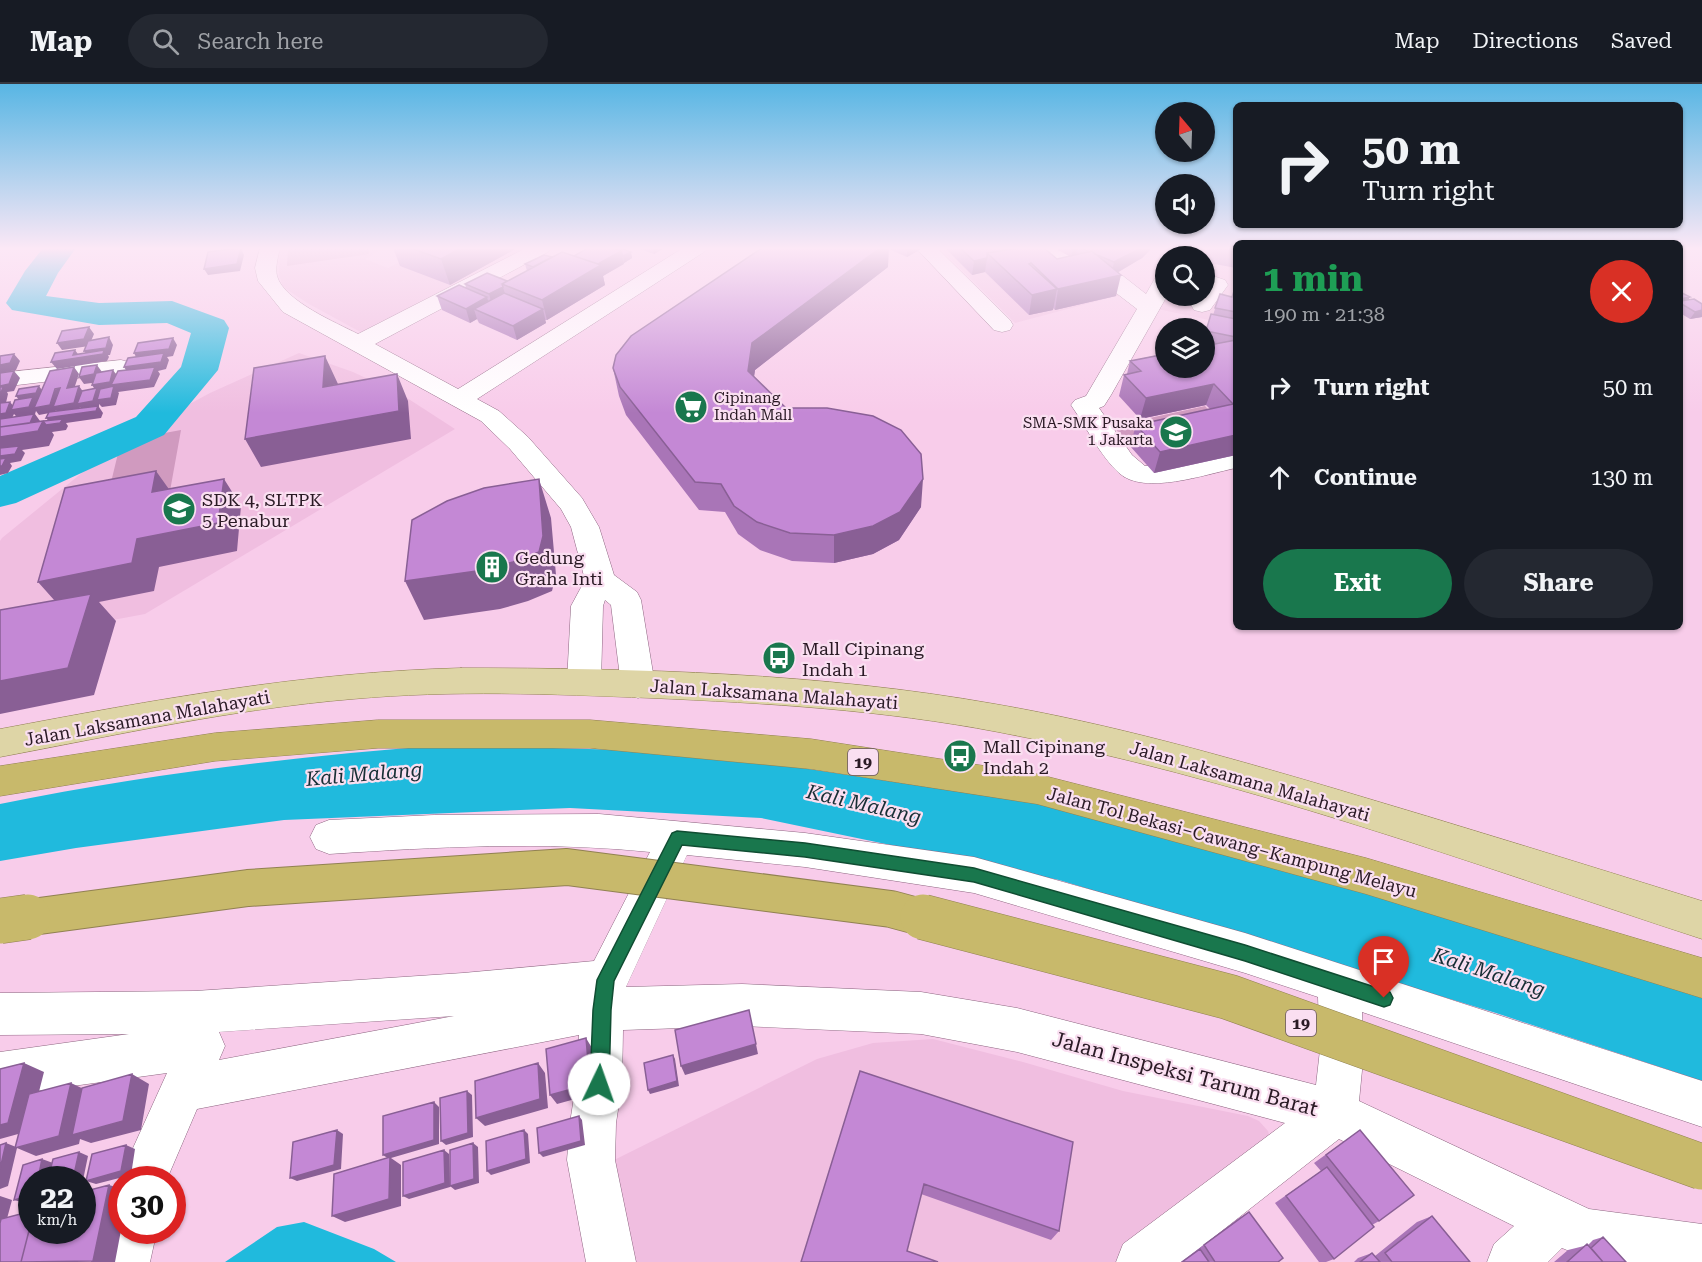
<!DOCTYPE html>
<meta charset="utf-8">
<style>
:root{--surface:#171b24;--page:#242831;--text:#f1f3f6;--muted:#9ea1a6;--line:#363941;--accent:#19774d}
body{margin:0;font-family:"Roboto Serif",serif;background:var(--page);color:var(--text);height:100vh;display:flex;flex-direction:column;font-size:22px;white-space:nowrap}
*{box-sizing:border-box;margin:0}
p{font-size:20px;color:var(--muted)}
.icon{flex:none;width:33px;height:33px;fill:none;stroke:currentColor;stroke-width:2;stroke-linecap:round;stroke-linejoin:round}
.map{position:relative;flex:1;overflow:hidden}
.drawer{position:absolute;left:1233px;top:156px;width:450px;height:390px;display:flex;flex-direction:column;background:var(--surface);border-radius:9px;box-shadow:0 2px 4px #0004}
.drawer>*{flex:none}
.hud{position:absolute;left:1233px;top:18px;width:450px;height:126px;border-radius:9px;box-shadow:0 2px 4px #0004;background:#171b24;color:var(--text);overflow:hidden}
.needle{width:39px;rotate:341deg}
.controls{position:absolute;left:1155px;top:18px;display:grid;gap:12px}
.controls a{display:grid;place-items:center;width:60px;height:60px;border-radius:50%;background:var(--surface);box-shadow:0 2px 4px #0004;font-size:30px}
.speed{position:absolute;left:18px;top:1082px;display:flex;gap:12px;font-size:30px;font-weight:700;text-align:center}
.speed>*{display:grid;place-content:center;width:78px;height:78px;border-radius:50%;background:var(--surface);box-shadow:0 2px 4px #0004;line-height:1}
.speed small{font-size:15px;font-weight:400}
.speed .limit{border:9px solid #d22;background:#fff;color:#111}
.pin{position:absolute;display:grid;place-items:center;width:51px;height:51px;color:#fff;margin:-62px -26px;border-radius:50% 50% 50% 0;rotate:-45deg;box-shadow:0 0 6px #0007}
.pin .icon{rotate:45deg}
.me{position:absolute;width:66px;margin:-33px;rotate:3deg;stroke-linejoin:round;filter:drop-shadow(0 0 4px #0008)}
.turn{display:flex;align-items:center;gap:21px;height:126px;padding:0 30px;font-size:27px}
.turn .icon{width:78px;height:78px;stroke-width:2.5}
.turn b{display:block;font-size:42px;line-height:51px}
.round{display:grid;place-items:center;flex:none;width:63px;height:63px;border-radius:32px;background:var(--page)}
.overview{display:flex;align-items:center;justify-content:space-between;height:102px;padding:0 30px}
h1{font-size:36px;font-weight:700;line-height:45px;color:#1e9e55}
.action{display:flex;gap:12px;margin-top:auto;padding:12px 30px}
.action a{flex:1;height:69px;border-radius:36px;background:var(--accent);color:#fff;font-size:24px;font-weight:700;line-height:69px;text-align:center}
.action a+a{background:var(--page);color:var(--text)}
ul{padding:0;list-style:none}
li{display:flex;align-items:center;gap:18px;height:90px;padding:0 30px}
li div{flex:1}
li b{display:block;font-size:22px}
li em{font-style:normal}
header{display:flex;align-items:center;gap:36px;box-sizing:border-box;height:84px;padding:0 30px;background:var(--surface);border-bottom:2px solid var(--line)}
header strong{font-size:28px}
nav{display:flex;gap:33px;margin-inline-start:auto;font-size:21px}
.search{width:420px;height:54px;background:var(--page);display:flex;align-items:center;gap:15px;box-sizing:border-box;padding:0 21px;border-radius:33px;color:var(--muted);font-size:22px}
.map>svg:first-child{display:block}
</style>
<header>
<strong>Map</strong>
<div class="search"><svg class="icon" aria-label="search" viewBox="0 0 24 24"><circle cx="10" cy="10" r="6"/><path d="M15 15l6 6"/></svg>Search here</div>
<nav><a>Map</a><a>Directions</a><a>Saved</a></nav>
</header>
<div class="map">
<svg width="1702" height="1178" viewBox="0 0 1702 1178">
<rect width="100%" height="100%" fill="#f8ccea"/>
<!-- built -->
<path fill="#f0bee0" d="M300 164H385L365 175 388 184 427 164H534L366 251 309 220 283 203 279 191 280 167Z
M940 164H1032L1124 210 1015 239Z
M1199 164H1236V242L1158 225 1166 212H1204V172H1195Z
M299 269 353 288 404 312 455 345 145 530 0 557V457L2 454 121 357 210 309Z
M933 955 1023 978 1123 1007 1248 1032 1259 1037 1268 1047 1271 1057 1126 1178H616L598 1084 817 975 873 959Z"/>
<!-- green -->
<path fill="#d09abf" d="M288 164H369V170L287 182Z
M1205 322 1223 341 1129 361 1113 342Z
M181 346 170 407 106 419 121 357Z"/>
<!-- water -->
<path fill="#20badd" d="M447 661 696 668 1068 724 1414 822 1702 914V997L1496 929 1059 796 761 734 570 724 284 736 76 764 0 777V720C147 690 298 672 447 661Z
M304 1138 374 1165 396 1178H225L277 1143Z"/>
<g fill="none" stroke-linecap="round" stroke-linejoin="round">
<!-- river -->
<path fill="#20badd" fill-rule="evenodd" d="M43 164H76L58 189 46 212 99 219 172 217 224 236 229 244 218 286 164 351 16 419 0 423V392L136 333 181 283 191 249 167 239 99 241 12 226 6 219 25 187Z"/>
<!-- minor casing -->
<g stroke="#8d6681" stroke-width="1">
<path id="minor" d="M260 164H280C278 173 275 183 277 192 284 217 337 239 358 250L526 164H551L548 168 375 260 458 305 683 164H707L704 168 477 315 499 327 528 353 582 414 599 443 614 491 637 508 641 516 655 601 650 610 638 614 626 610 621 601 611 521 605 516 603 522 601 598 596 607 584 611 572 607 567 598 571 522 585 496 571 443 561 425 510 365 481 337 283 228 258 197 255 184Z
M916 164H937L1010 236 1013 241 1010 246 1002 248 994 246Z
M1028 164H1055L1123 192 1146 210 1158 189 1166 188 1167 212 1111 311 1104 322 1099 324 1132 371 1145 382 1174 380 1236 368V384C1206 390 1144 412 1119 389 1101 373 1085 341 1071 321L1075 316 1086 312 1137 225 1107 202 1031 168Z
M1204 189 1225 196 1228 201 1210 226 1202 228 1194 226 1191 221 1198 212H1204Z
M121 276 129 278 133 283 129 288 0 303V289Z
M599 730 805 749 974 773 1245 849 1702 997V1043L1362 928 1364 966 1359 1017 1589 1125 1702 1140V1178H1613L1589 1175 1562 1164 1548 1178H1487L1494 1160 1514 1142 1339 1055 1182 1178H1116L1123 1160 1285 1039 1017 968 921 950 742 942 623 946 622 1000 616 1039 615 1076 636 1178H586L567 1076 570 1039 576 1000 579 951 197 1025 167 1095H122V1101L119 1095 167 989 0 1012V968L129 950 0 951V909L195 907 463 889 594 877 650 768C544 757 436 763 329 770L316 765 310 753 316 741 329 736 434 731ZM687 771 805 783 974 809 1245 889 1318 913 1320 966 1316 1001 1017 924 921 908 742 900 626 903ZM454 932 219 976 225 962 219 948Z
M122 1126V1146H157L150 1178H100L107 1146 115 1129Z"/>
</g>
<!-- primary casing -->
<g stroke="#918152" stroke-width="1">
<path id="primary" d="M461 584C638 584 821 589 995 620 1111 640 1224 672 1336 705 1458 741 1580 779 1702 817V855C1470 779 1238 693 998 648 883 626 767 619 650 614 552 610 452 606 353 615 234 625 117 651 0 673V645C153 616 305 588 461 584Z"/>
</g>
<!-- motorway casing -->
<g stroke="#918152" stroke-width="1">
<path id="motorway" d="M378 636H590L811 655 1037 690 1366 774 1702 874V914L1366 810 1037 720 811 685 590 664H378L215 677 0 712V682L215 649Z"/>
</g>
<!-- minor -->
<use href="#minor" fill="#fff" fill-rule="evenodd"/>
<!-- primary -->
<use href="#primary" fill="#ded5a6" fill-rule="evenodd"/>
<!-- motorway -->
<use href="#motorway" fill="#c8b96b" fill-rule="evenodd"/>
<!-- motorway-bridge-far1 casing -->
<g stroke="#918152" stroke-width="38" stroke-linecap="butt">
<path id="motorway-bridge-far1" d="M17 835 248 804 567 783 891 825 928 835"/>
</g>
<!-- motorway-bridge casing -->
<g stroke="#918152" stroke-width="46" stroke-linecap="butt">
<path id="motorway-bridge" d="M923 833 1229 913 1702 1083
M0 837 28 833"/>
</g>
<!-- motorway-bridge-far1 -->
<use href="#motorway-bridge-far1" stroke="#c8b96b" stroke-width="36"/>
<!-- motorway-bridge -->
<use href="#motorway-bridge" stroke="#c8b96b" stroke-width="45"/>
</g>
<!-- wall -->
<path fill="#a975b7" d="M393 164H517L450 201 400 182Z
M584 164H620L631 168 632 174 603 192 605 201 547 236H545L546 239 517 256 479 239 477 235 470 239 442 226 437 212 466 204 465 200 507 197 527 187 525 180 552 173 574 172 586 165Z
M637 164H664L654 170Z
M891 164H921V165L907 173 891 166Z
M945 164H1044L1057 175 1069 172 1058 166V164H1151L1150 166 1142 174 1117 189 1116 212 1055 226 1053 224V226L1029 231 985 188 972 191Z
M1207 164H1236V184L1204 178V172Z
M888 183 755 286 754 292 786 324 921 423 899 456 873 470 834 479 792 477 760 466 738 450 725 428 699 426 626 331 619 312 613 284Z
M1236 201V371L1154 389 1130 362 1136 341 1210 325 1206 321 1140 335 1119 312 1124 291 1127 290 1130 277 1204 261V251L1211 230 1213 231 1220 210 1232 213Z
M1680 208 1690 213 1688 216 1702 220V233L1690 235 1680 229Z
M860 987 1059 1147 1051 1156 921 1110 801 1178Z
M1360 1046 1379 1137 1372 1141 1334 1175 1326 1178H1319L1275 1119 1321 1087 1314 1079Z
M1249 1128 1278 1178H1181L1239 1134Z
M1432 1132 1470 1178H1354L1358 1174 1372 1169 1375 1172 1417 1138Z
M1603 1153 1626 1178H1554L1568 1166 1588 1161 1593 1156Z"/>
<!-- shaded-wall -->
<path fill="#895f95" fill-rule="evenodd" d="M241 164 244 171 240 187 208 191 204 185Z
M461 164H517L450 201 441 175Z
M653 164H664L654 170Z
M880 164H889L888 183 755 286 751 315 748 287 752 259Z
M912 164H921V165L907 173V166Z
M1073 164H1077L1076 172 1071 174Z
M1141 164H1151L1150 166 1142 174 1111 192 1114 178Z
M621 167 624 180 603 192 605 201 547 236 542 216 594 182Z
M631 168 632 174 624 179 623 172Z
M987 174 985 188 972 191 974 177Z
M1121 191 1116 212 1055 226 1058 205Z
M503 203 507 217 493 224 489 210Z
M1057 205 1053 226 1029 231 1032 211Z
M487 213 491 227 474 225 477 235 470 239 466 225Z
M1690 213 1685 220 1680 219V215Z
M543 225 546 239 517 256 513 242Z
M1702 226V233L1690 235 1695 228Z
M89 243 94 250 89 262 62 266 57 259Z
M109 253 113 261 110 271H108L109 273 107 277 57 285 51 278 73 271 75 266 80 273 88 272 84 267Z
M173 254 177 261 173 272 167 273 169 276 166 285 158 287 160 290 154 303 118 308 119 309 116 321 102 323 99 320V323L103 329 101 334 66 339 68 342 66 346 52 348 54 351 49 362 22 366 25 369 21 377 10 379 12 382 8 389 0 391V347L17 333 14 330 11 336 0 338V330L10 318 16 325 22 320 16 312 39 302 44 309 60 304 65 312 79 302 84 309 96 307 92 301 113 286 118 293 129 291 124 283 138 277 134 269ZM80 323 83 327 46 334 51 340 43 337H40L35 330 36 327 39 331 55 328 56 326 58 330 79 326Z
M14 270 20 277 16 286 0 289V281Z
M325 272 338 300 323 303Z
M97 281 102 288 99 298 84 300 79 293Z
M74 283 79 290 72 311 67 304Z
M14 287 20 294 14 307 7 308 8 310 5 323 0 324V302Z
M397 290 408 317 411 355 261 383 245 355Z
M1214 300 1206 321 1140 335 1146 314Z
M1236 351V371L1154 389 1160 368Z
M156 387 176 415 152 408Z
M224 395 241 422 237 467 159 483 154 507 99 518 116 537 94 611 0 630V597L63 526 38 498 137 455Z
M539 395 551 434 556 491 552 507 528 517 500 525 424 536 405 497Z
M923 395 921 423 899 456 873 470 834 479V451Z
M749 926 758 970 685 991 681 982Z
M586 954 592 964 597 1009 557 1020 550 1011Z
M673 971 675 975 679 1002 650 1010 648 1006Z
M24 979 44 988 29 1047 0 1055V1041Z
M538 979 545 989 548 1024 485 1042 476 1034Z
M132 990 149 1000 141 1046 91 1059 80 1055 79 1060 36 1072 17 1064 8 1102 0 1105V1085L6 1059 16 1063 71 999 90 1008Z
M467 1007 472 1011 473 1053 446 1061 441 1057Z
M434 1018 439 1023V1060L391 1074 401 1081V1122L345 1138 332 1132 389 1075 383 1071Z
M579 1032 582 1036 585 1061 543 1073 539 1069Z
M337 1046 343 1050 341 1085 297 1097 290 1094Z
M524 1046 528 1050 530 1079 491 1091 487 1087Z
M473 1059 478 1063 479 1099 455 1106 450 1102Z
M126 1061 135 1065 131 1091 96 1100 86 1097Z
M444 1066 449 1070 450 1103 409 1115 403 1112Z
M79 1068 88 1072 82 1101V1095H73Z
M42 1075 53 1079 49 1095H38Z
M109 1101 122 1105V1141L115 1178H91Z
M32 1111V1117L25 1119 14 1116Z
M0 1112 12 1116 5 1142 0 1144Z"/>
<!-- building -->
<path fill="#c488d5" stroke="#895f95" stroke-width="1.5" d="M241 164 237 180 204 185 208 168Z
M411 164H461L441 175Z
M588 164H613L621 167 598 180 574 172Z
M613 164H620L631 168 623 172 621 167Z
M762 164H880L752 259 748 287 786 324H827L873 332 901 346 921 370 923 395 900 428 873 442 834 451 790 449 757 438 734 422 721 400 695 398 620 303 613 284 616 271 631 252Z
M901 164H912L907 166Z
M960 164H1020L987 169V174L974 177Z
M1020 164H1044L1057 175 1092 167 1121 191 1058 205 1031 179 1029 180 1057 205 1032 211 987 169Z
M1081 164H1141L1114 178 1095 170 1092 167 1090 168Z
M562 168 601 181 542 216 502 200Z
M544 171 552 173 533 183 525 180Z
M487 189 507 197 502 200 503 203 489 210 465 200Z
M459 201 487 213 466 225 437 212Z
M1236 201V228L1215 224 1220 210 1232 213Z
M1680 208 1690 213 1680 215Z
M504 209 543 225 513 242 474 225Z
M1694 215 1702 220V226L1695 228 1680 219V217Z
M1211 230 1236 235V253L1206 247Z
M89 243 84 255 57 259 62 247Z
M109 253 106 264 84 267 88 257Z
M173 254 169 265 134 269 138 259Z
M1236 256V351L1160 368 1136 341 1233 320 1214 300 1146 314 1124 291 1141 287 1130 277 1166 270V284H1204V262Z
M75 266 73 271 104 266 103 270 51 278 55 269Z
M164 269 161 278 124 283 128 274Z
M14 270 10 279 0 281V272Z
M325 272 323 303 397 290 399 327 245 355 254 284Z
M97 281 94 290 79 293 82 283Z
M74 283 67 304 79 302 74 319 53 323 60 304 55 305 50 321 34 324 50 287Z
M155 283 150 296 111 301 118 287Z
M113 286 110 298 92 301 96 289Z
M14 287 9 300 0 302V289Z
M39 302 36 309 16 312 19 305Z
M114 302 111 314 97 316 100 305Z
M0 303H3L0 312Z
M97 304 93 317 77 320 82 307Z
M33 313 29 323 11 326 15 316Z
M10 318 6 329 0 330V319Z
M98 322 96 327 46 334 49 328Z
M34 330 30 339 0 343V335Z
M63 335 60 339 46 341 43 337Z
M43 337 38 347 0 353V343Z
M19 362 15 370 0 372V364Z
M6 374 2 382H0V375Z
M156 387 152 408 224 395 218 439 137 455 132 479 38 498 65 404Z
M539 395 543 452 539 468 513 478 484 486 405 497 412 436 447 417 484 404Z
M91 510 68 584 0 597V526Z
M749 926 756 960 681 982 675 946Z
M586 954 590 1000 550 1011 546 965Z
M673 971 677 997 648 1006 644 979Z
M24 979 8 1039 0 1041V985Z
M538 979 540 1015 476 1034 475 997Z
M860 987 1073 1058 1059 1147 924 1100 907 1167 938 1178H801Z
M132 990 123 1037 72 1051 82 1004Z
M71 999 59 1052 15 1064 29 1010Z
M467 1007 468 1049 441 1057 440 1014Z
M434 1018V1056L383 1071V1032Z
M579 1032 581 1057 539 1069 537 1044Z
M337 1046 334 1081 290 1094 293 1058Z
M524 1046 526 1075 487 1087 486 1057Z
M1360 1046 1414 1111 1379 1137 1326 1071Z
M6 1059 0 1085V1061Z
M473 1059 474 1095 450 1102V1066Z
M126 1061 121 1087 86 1097 92 1070Z
M444 1066 445 1099 403 1112V1078Z
M79 1068 73 1095H48L53 1075Z
M390 1073 389 1115 332 1132 334 1090Z
M42 1075 38 1095H32V1111L14 1116 23 1081Z
M1327 1083 1374 1143 1334 1175 1286 1112Z
M109 1101 93 1177 21 1178 32 1135V1146H82V1108Z
M32 1127V1135L21 1178H0V1139L1 1135Z
M1249 1128 1283 1174 1278 1178H1215L1204 1161Z
M1432 1132 1470 1178H1392L1385 1169Z
M1603 1153 1626 1178H1603L1591 1164Z
M1587 1160 1603 1178H1567Z
M1200 1165 1209 1178H1182Z
M1372 1169 1380 1178H1360Z"/>
<!-- sky -->
<linearGradient id="sky" x2="0" y2="1"><stop stop-color="#58b6e4"/><stop offset="0.5" stop-color="#fce8f6"/><stop offset="1" stop-color="#fce8f6" stop-opacity="0"/></linearGradient>
<rect width="1702" height="329" fill="url(#sky)"/>
<!-- route -->
<path fill="#19774d" stroke="#104d32" stroke-width="1.5" d="M677 747 805 759 974 784 1245 861 1384 906 1390 908 1393 914 1390 921 1384 923 1245 877 974 798 805 773 682 761 614 897 611 926 609 1000 606 1007 599 1010 593 1007 590 1000 593 926 597 896 672 749Z"/>
<!-- icons -->
<defs>
<g id="supermarket-disc" transform="scale(1.725)"><circle r="9.5" fill="#19774d" stroke="#fadff1"/><path d="M-6-5.5h2.5l.6 2H6L4.5 2H-2.5L-4.4-4H-6ZM-1.5 3.2a1.3 1.3 0 1 0 .1 0ZM3 3.2a1.3 1.3 0 1 0 .1 0Z" fill="#fff"/></g>
<g id="school-disc" transform="scale(1.725)"><circle r="9.5" fill="#19774d" stroke="#fadff1"/><path d="M0-5L7-2L0 1L-7-2ZM-4 1L0 2.5L4 1V4Q0 6-4 4Z" fill="#fff"/></g>
<g id="building-disc" transform="scale(1.725)"><circle r="9.5" fill="#19774d" stroke="#fadff1"/><path d="M-4-6H4V6H1V3H-1V6H-4ZM-2.5-4.3h1.7v1.8h-1.7ZM.8-4.3h1.7v1.8H.8ZM-2.5-1h1.7V.8h-1.7ZM.8-1h1.7V.8H.8Z" fill="#fff"/></g>
<g id="bus-disc" transform="scale(1.725)"><circle r="9.5" fill="#19774d" stroke="#fadff1"/><path d="M-5-6H5V4H4V6H2V4H-2V6H-4V4H-5ZM-3.5-4V0h7V-4ZM-3.5 1.2v1.5H-2V1.2ZM2 1.2v1.5H3.5V1.2Z" fill="#fff"/></g>
</defs>
<g fill-rule="evenodd">
<use href="#supermarket-disc" x="691" y="323"/>
<use href="#school-disc" x="1176" y="348"/>
<use href="#school-disc" x="179" y="425"/>
<use href="#building-disc" x="492" y="483"/>
<use href="#bus-disc" x="779" y="574"/>
<use href="#bus-disc" x="960" y="672"/>
</g>
<g text-anchor="middle" dominant-baseline="central" stroke-width="4.5" stroke-linejoin="round" paint-order="stroke">
<!-- far-poi labels -->
<g font-size="15" fill="#2a1a25" stroke="#fadff1" text-anchor="start">
<text x="714" y="314">Cipinang<tspan x="714" dy="17">Indah Mall</tspan></text>
<text x="1153" y="339" text-anchor="end">SMA-SMK Pusaka<tspan x="1153" dy="17">1 Jakarta</tspan></text>
</g>
<!-- shield labels -->
<g fill="#fadff1" stroke="#685562" stroke-width="1.5">
<rect x="848" y="665" width="30" height="26" rx="4.5"/>
<rect x="1286" y="926" width="30" height="26" rx="4.5"/>
</g>
<g font-size="16" font-weight="bold" fill="#2a1a25">
<text x="863" y="678">19</text>
<text x="1301" y="939">19</text>
</g>
<!-- poi labels -->
<g font-size="18" fill="#2a1a25" stroke="#fadff1" text-anchor="start">
<text x="202" y="415">SDK 4, SLTPK<tspan x="202" dy="21">5 Penabur</tspan></text>
<text x="515" y="473">Gedung<tspan x="515" dy="21">Graha Inti</tspan></text>
<text x="802" y="564">Mall Cipinang<tspan x="802" dy="21">Indah 1</tspan></text>
<text x="983" y="662">Mall Cipinang<tspan x="983" dy="21">Indah 2</tspan></text>
</g>
<!-- street labels -->
<g font-size="18" fill="#2a1a25" stroke="#fadff1">
<text transform="translate(774 610) rotate(4)">Jalan Laksamana Malahayati</text>
<text transform="translate(147 634) rotate(-10)">Jalan Laksamana Malahayati</text>
<text transform="translate(1250 697) rotate(16)">Jalan Laksamana Malahayati</text>
<text transform="translate(1232 758) rotate(15)">Jalan Tol Bekasi–Cawang–Kampung Melayu</text>
</g>
<!-- water labels -->
<g font-size="20" font-style="italic" fill="#182f36" stroke="#fadff1">
<text transform="translate(364 690) rotate(-5)">Kali Malang</text>
<text transform="translate(864 720) rotate(13)">Kali Malang</text>
<text transform="translate(1489 888) rotate(18)">Kali Malang</text>
</g>
<!-- near-street labels -->
<g font-size="21" fill="#2a1a25" stroke="#fadff1">
<text transform="translate(1185 990) rotate(15)">Jalan Inspeksi Tarum Barat</text>
</g>
</g>
</svg>
<div class="controls">
<a><svg class="needle" viewBox="-14 -14 28 28"><path d="M0-13l5 13h-10z" fill="#e53935"/><path d="M0 13l5-13h-10z" fill="#9ea1a6"/></svg></a>
<a><svg class="icon" aria-label="sound" viewBox="0 0 24 24"><path d="M4 9h4l5-4v14l-5-4H4zM17 9q2 3 0 6"/></svg></a>
<a><svg class="icon" aria-label="search" viewBox="0 0 24 24"><circle cx="10" cy="10" r="6"/><path d="M15 15l6 6"/></svg></a>
<a><svg class="icon" aria-label="layers" viewBox="0 0 24 24"><path d="M12 4l9 5-9 5-9-5zM3 14l9 5 9-5"/></svg></a>
</div>
<div class="speed"><div>22<small>km/h</small></div><div class="limit">30</div></div>
<div class="pin" style="left:1384px;top:914px;background:#d93025"><svg class="icon" aria-label="arrive" viewBox="0 0 24 24"><path d="M6 21V4h12l-3 4 3 4H6"/></svg></div>
<svg class="me" style="left:599px;top:1000px" viewBox="-20 -20 40 40"><circle r="19" fill="#fff"/><path d="M0-13L10 11 0 6-10 11z" fill="#19774d"/></svg>
<div class="hud">
<div class="turn"><svg class="icon" aria-label="right" viewBox="0 0 24 24"><path d="M7 20v-9h11M14 6l5 5-5 5"/></svg><div><b>50 m</b>Turn right</div></div>
</div>
<section class="drawer">
<div class="overview"><div><h1>1 min</h1><p>190 m · 21:38</p></div><a class="round" style="background:#d93025;color:#fff"><svg class="icon" aria-label="close" viewBox="0 0 24 24"><path d="M6 6l12 12M18 6L6 18"/></svg></a></div>
<ul>
<li><svg class="icon" aria-label="right" viewBox="0 0 24 24"><path d="M7 20v-9h11M14 6l5 5-5 5"/></svg><div><b>Turn right</b></div><em>50 m</em></li>
<li><svg class="icon" aria-label="ahead" viewBox="0 0 24 24"><path d="M12 20V5M6 11l6-6 6 6"/></svg><div><b>Continue</b></div><em>130 m</em></li>
</ul>
<div class="action"><a>Exit</a><a>Share</a></div>
</section>
</div>
